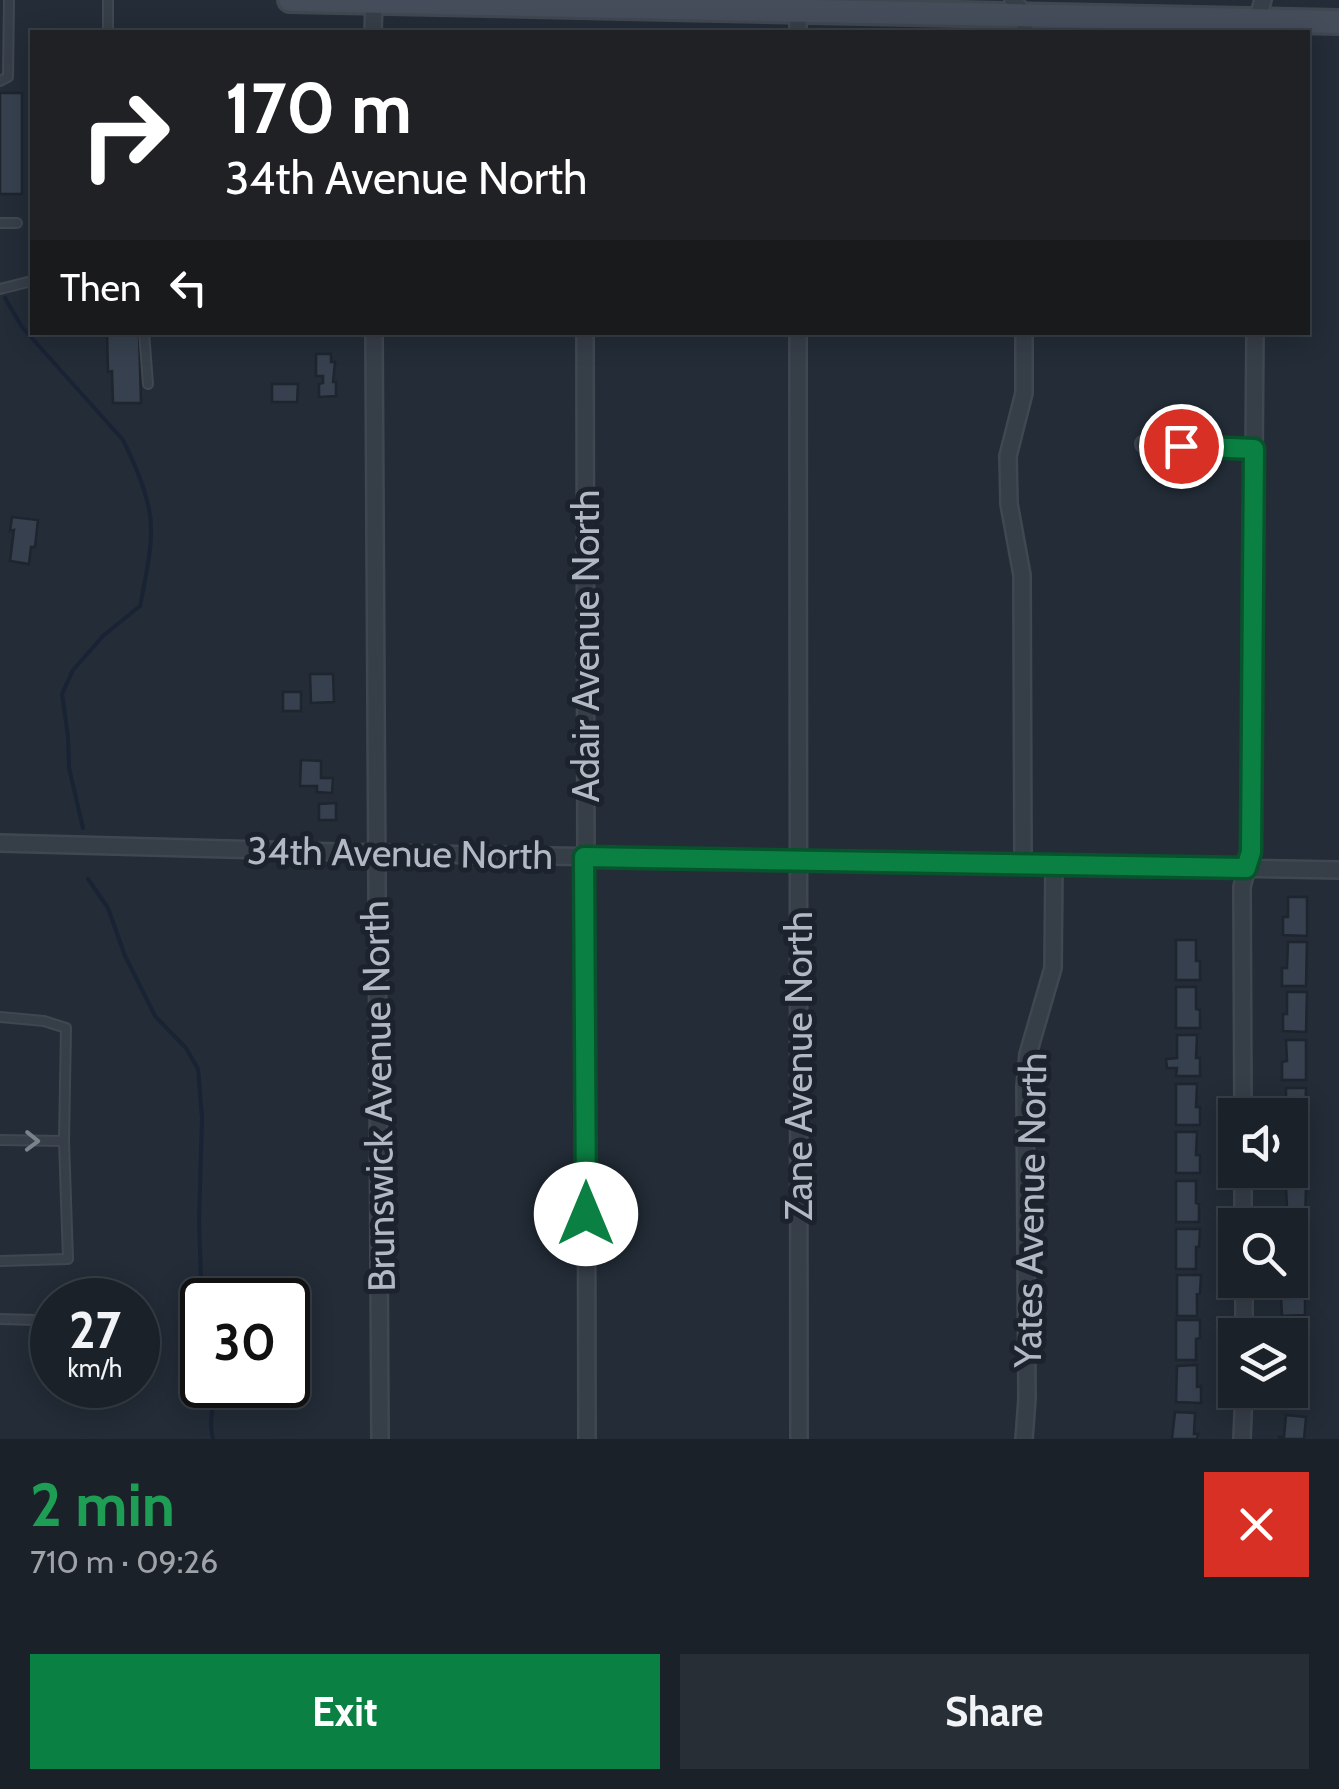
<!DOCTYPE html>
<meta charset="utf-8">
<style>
:root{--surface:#1a2129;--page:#272e35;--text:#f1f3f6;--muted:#9fa3a8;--line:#383e46;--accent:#0b8043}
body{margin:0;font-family:Cabin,sans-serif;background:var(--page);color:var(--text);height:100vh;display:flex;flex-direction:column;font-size:38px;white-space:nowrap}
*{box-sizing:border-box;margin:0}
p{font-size:32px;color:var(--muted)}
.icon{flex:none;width:55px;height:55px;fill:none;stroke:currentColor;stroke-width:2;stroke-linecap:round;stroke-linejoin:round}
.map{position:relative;height:1439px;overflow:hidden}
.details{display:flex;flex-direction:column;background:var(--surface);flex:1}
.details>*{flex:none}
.guide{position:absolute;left:30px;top:30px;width:1280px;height:305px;border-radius:0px;box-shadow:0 5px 25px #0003,0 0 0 2px var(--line);background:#202124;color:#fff;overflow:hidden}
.fabs{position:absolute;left:1218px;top:1098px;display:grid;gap:20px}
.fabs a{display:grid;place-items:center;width:90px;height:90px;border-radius:0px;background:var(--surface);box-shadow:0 5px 25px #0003,0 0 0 2px var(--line);font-size:50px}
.speed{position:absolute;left:30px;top:1278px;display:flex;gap:20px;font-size:50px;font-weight:700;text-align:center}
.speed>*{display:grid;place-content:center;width:130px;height:130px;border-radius:50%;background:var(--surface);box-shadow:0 5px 25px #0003,0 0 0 2px var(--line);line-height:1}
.speed small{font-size:25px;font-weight:400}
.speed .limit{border:5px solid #111;border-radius:15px;background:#fff;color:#111}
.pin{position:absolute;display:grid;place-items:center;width:85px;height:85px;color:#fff;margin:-42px;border:5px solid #fff;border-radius:50%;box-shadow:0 2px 10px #0007}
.me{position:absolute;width:110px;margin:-55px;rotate:0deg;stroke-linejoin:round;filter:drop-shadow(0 0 8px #0008)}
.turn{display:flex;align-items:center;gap:35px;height:210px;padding:0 30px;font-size:45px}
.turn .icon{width:130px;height:130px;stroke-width:2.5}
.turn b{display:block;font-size:70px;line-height:85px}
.then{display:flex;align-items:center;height:95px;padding:0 30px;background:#0003;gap:20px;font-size:38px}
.round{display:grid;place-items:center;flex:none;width:105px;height:105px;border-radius:0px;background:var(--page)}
.overview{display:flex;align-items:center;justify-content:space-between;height:170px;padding:0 30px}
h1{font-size:60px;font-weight:800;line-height:75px;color:#1e9e55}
.cta{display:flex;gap:20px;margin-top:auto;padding:20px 30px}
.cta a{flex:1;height:115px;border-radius:0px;background:var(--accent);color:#fff;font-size:40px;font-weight:800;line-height:115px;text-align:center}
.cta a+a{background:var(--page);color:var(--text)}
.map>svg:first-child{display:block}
</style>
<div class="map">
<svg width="1339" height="1439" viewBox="0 0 1339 1439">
<rect width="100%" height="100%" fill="#232c37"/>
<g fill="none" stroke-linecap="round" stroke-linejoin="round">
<!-- stream -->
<path stroke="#182334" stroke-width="4" d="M5 298 22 327 123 440C134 462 144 485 149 509 155 539 146 575 140 606L104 635 73 670 62 694 68 736 69 768 83 828
M88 879 108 908 125 956 155 1016 186 1048 198 1069 202 1118 199 1221 202 1307
M213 1439C208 1421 215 1403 214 1385"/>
</g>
<!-- building -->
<path fill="#36404e" stroke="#1e252f" stroke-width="2.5" d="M0 93H22V194H0Z
M107 332H139L141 403H113L112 371 108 372Z
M316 354H331V362H335L333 382H336V396L319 397V384L323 383V376H316Z
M272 384H298L297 402H272Z
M12 517 38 520 35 547H31L29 564 10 561 14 530 10 531Z
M310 674H333L334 702 311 703Z
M283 692H301V711H283Z
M301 760 321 761V778H333L332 793 317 792V786H300Z
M336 803V820H319V804Z
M1288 897H1307V936L1283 935V917H1288Z
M1176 940H1196V961H1200V980H1176Z
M1288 942H1307L1306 986H1282V968H1287Z
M1176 987H1196V1009L1200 1010V1028H1176Z
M1287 992H1307L1306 1032 1283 1031V1014H1287Z
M1177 1035H1197L1196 1058H1200V1076H1176L1177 1068H1167L1166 1059 1177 1058Z
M1286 1040H1306V1080H1282V1062L1287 1061Z
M1176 1084H1197L1196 1107H1200V1125H1176Z
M1286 1088H1306L1305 1128 1290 1127V1115H1282V1109H1286Z
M1176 1132H1197L1196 1155H1200V1173H1176Z
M1290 1138H1306V1175H1282V1170H1290Z
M1176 1181H1196V1203L1199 1204V1222H1176Z
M1286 1187H1306L1305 1224H1281V1208H1287Z
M1176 1229H1200L1199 1247H1196V1269H1176Z
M1290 1234H1306L1305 1271H1290Z
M1177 1275H1201L1200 1293 1197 1294V1316H1177Z
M1290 1277H1305V1315L1282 1316 1281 1298H1286V1280H1290Z
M1176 1320H1200V1338L1196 1339V1360H1176Z
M1285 1322 1305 1323 1304 1364H1290V1335H1285Z
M1197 1365V1387L1201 1386V1403L1176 1402 1177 1366Z
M1290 1367H1306L1305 1408 1281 1407V1390H1290Z
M1175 1412 1195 1413 1194 1434H1198L1197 1439H1172Z
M1286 1415 1306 1417 1304 1439H1279V1437H1284Z"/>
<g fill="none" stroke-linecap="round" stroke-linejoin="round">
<!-- lane casing -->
<g stroke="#404751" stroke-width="12">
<path id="lane" d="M108 0V32
M0 81 8 77 9 0
M0 223H17
M0 289 32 281
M144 332 148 384
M0 1017 44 1021 66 1028 64 1141 68 1259 0 1261
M0 1140 64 1141
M0 1319 36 1320"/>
</g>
<!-- street casing -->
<g stroke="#404751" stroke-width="20">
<path id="street" d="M1013 0 1025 15V32
M798 2V32
M373 32 374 0
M1257 32V21L1263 0
M374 332 380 1439
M585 332 587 1439
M798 332 799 1439
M1144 444 1255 449
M0 843 375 853 1339 870
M1023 863 1022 575 1009 504 1008 456 1024 393V332
M1243 1115 1242 887 1251 852 1255 332
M1243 1170V1225
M1244 1280V1335
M1024 1439 1027 1399 1025 1086 1028 1054 1053 968 1054 864
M1242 1439 1244 1390"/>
</g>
<!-- secondary casing -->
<g stroke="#404751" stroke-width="28">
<path id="secondary" d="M290 0 1339 22"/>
</g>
<!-- lane -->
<use href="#lane" stroke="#363e48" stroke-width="8"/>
<!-- street -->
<use href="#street" stroke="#363e48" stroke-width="15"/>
<!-- secondary -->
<use href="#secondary" stroke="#454d5b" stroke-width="22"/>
</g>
<!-- one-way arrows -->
<defs><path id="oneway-chevron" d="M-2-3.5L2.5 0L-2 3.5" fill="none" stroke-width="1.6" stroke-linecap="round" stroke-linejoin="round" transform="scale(2.5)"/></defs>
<use stroke="#7a828c" href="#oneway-chevron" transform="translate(32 1141) rotate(1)"/>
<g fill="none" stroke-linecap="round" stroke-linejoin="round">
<!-- route casing -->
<g stroke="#07532c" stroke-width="25">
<path id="route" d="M586 1214 584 857 1246 868 1251 852 1254 449 1181 446"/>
</g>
<!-- route -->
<use href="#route" stroke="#0b8043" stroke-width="18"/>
</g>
<g text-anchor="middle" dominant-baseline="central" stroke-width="10" stroke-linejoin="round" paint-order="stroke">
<!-- street labels -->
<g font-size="38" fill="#b1b9c4" stroke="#1c232d">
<text transform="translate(585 646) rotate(-90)">Adair Avenue North</text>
<text transform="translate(400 853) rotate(1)">34th Avenue North</text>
<text transform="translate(798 1066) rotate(-90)">Zane Avenue North</text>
<text transform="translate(378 1096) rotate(-91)">Brunswick Avenue North</text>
<text transform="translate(1030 1210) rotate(-89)">Yates Avenue North</text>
</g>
</g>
</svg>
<div class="fabs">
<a><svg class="icon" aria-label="sound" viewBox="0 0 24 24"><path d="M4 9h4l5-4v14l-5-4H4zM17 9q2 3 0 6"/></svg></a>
<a><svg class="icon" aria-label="search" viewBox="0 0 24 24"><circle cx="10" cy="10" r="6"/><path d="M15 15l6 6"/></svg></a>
<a><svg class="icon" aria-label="layers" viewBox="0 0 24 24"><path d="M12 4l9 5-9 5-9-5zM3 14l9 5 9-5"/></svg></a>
</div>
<div class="speed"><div>27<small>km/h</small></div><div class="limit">30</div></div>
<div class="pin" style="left:1181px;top:446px;background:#d93025"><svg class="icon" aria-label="arrive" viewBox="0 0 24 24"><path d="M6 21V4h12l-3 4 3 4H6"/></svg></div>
<svg class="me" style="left:586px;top:1214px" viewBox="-20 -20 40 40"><circle r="19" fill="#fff"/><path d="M0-13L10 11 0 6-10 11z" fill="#0b8043"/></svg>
<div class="guide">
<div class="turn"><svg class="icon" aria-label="right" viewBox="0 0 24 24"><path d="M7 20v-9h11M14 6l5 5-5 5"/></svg><div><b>170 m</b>34th Avenue North</div></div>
<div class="then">Then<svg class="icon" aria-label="left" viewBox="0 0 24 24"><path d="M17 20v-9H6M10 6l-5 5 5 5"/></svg></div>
</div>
</div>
<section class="details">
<div class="overview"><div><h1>2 min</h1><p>710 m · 09:26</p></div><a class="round" style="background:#d93025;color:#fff"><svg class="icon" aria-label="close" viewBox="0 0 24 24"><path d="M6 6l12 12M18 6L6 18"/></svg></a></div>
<div class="cta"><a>Exit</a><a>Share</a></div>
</section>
